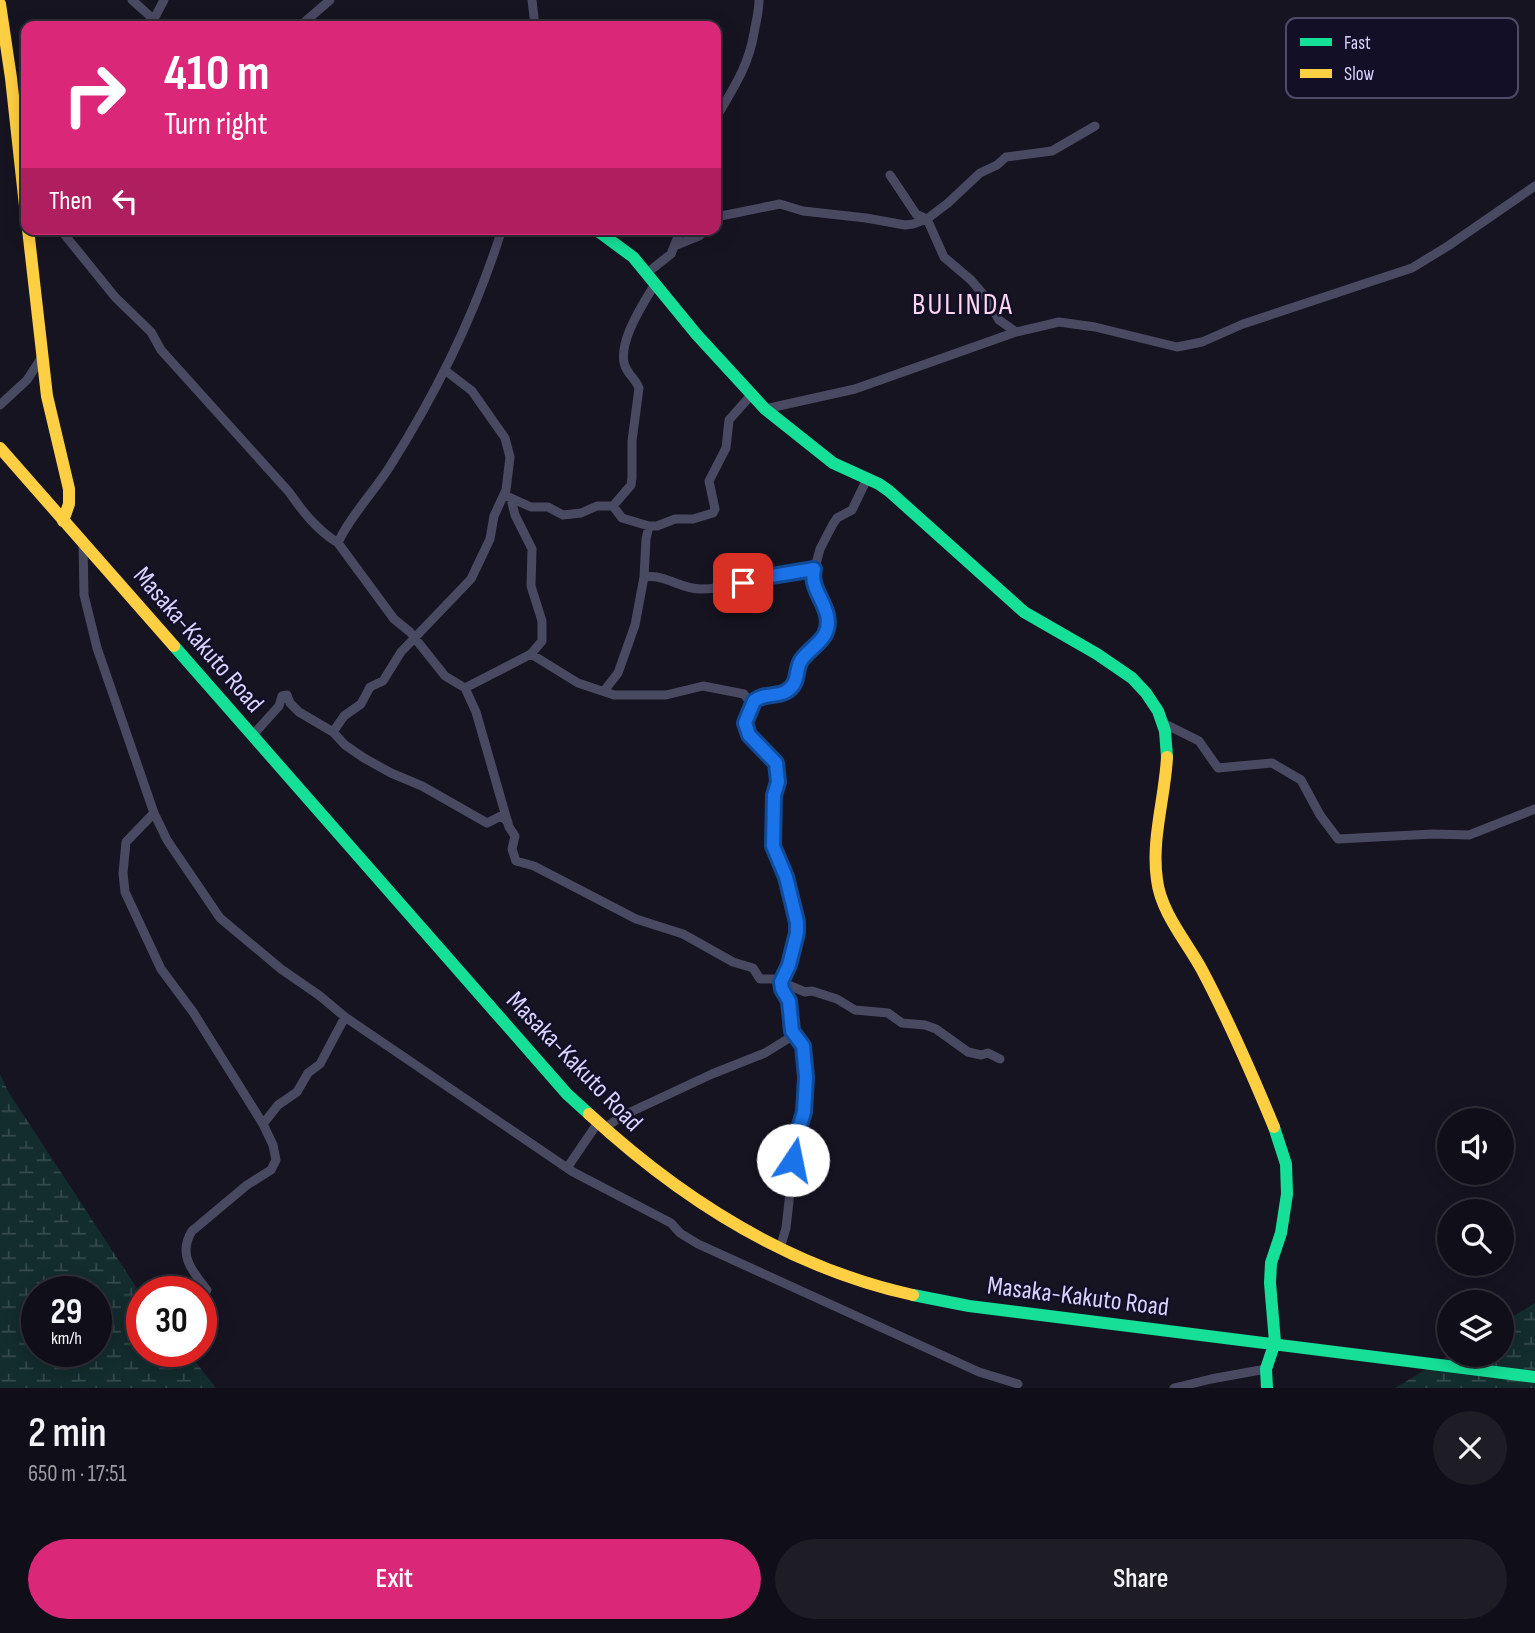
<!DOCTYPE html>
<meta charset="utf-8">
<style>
:root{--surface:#100f19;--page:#1e1d26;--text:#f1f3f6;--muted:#9c9ca2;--line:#302f38;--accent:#db2777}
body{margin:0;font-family:"Sofia Sans Condensed",sans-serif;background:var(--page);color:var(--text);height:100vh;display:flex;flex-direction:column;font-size:26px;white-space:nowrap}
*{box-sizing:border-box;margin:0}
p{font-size:23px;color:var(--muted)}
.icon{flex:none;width:38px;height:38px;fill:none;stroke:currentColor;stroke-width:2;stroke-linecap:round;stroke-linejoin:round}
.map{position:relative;height:1388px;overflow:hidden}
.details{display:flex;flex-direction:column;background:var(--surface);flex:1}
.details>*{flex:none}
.guide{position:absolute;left:21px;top:21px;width:700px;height:214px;border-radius:14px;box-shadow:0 4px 18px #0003,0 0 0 2px var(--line);background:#db2777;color:#fff;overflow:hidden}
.controls{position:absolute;left:1437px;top:1108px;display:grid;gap:14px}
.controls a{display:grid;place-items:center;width:77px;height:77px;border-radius:50%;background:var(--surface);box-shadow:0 4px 18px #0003,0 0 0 2px var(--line);font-size:35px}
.speed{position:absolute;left:21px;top:1276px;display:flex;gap:14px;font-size:35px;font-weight:700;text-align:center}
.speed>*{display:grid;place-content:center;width:91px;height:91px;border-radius:50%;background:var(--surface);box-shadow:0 4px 18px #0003,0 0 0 2px var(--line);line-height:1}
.speed small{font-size:18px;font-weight:400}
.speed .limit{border:10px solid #d22;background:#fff;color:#111}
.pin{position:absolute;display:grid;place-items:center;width:60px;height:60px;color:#fff;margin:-30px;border-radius:14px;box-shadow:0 4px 10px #0006}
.me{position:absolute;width:77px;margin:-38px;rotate:11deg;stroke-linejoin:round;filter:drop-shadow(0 0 5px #0008)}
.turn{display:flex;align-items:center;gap:24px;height:147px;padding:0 28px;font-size:32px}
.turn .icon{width:91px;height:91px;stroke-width:2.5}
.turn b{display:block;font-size:49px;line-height:60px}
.then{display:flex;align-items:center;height:66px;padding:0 28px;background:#0003;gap:14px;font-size:26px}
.round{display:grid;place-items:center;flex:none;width:74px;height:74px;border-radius:37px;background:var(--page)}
.overview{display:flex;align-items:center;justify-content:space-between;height:119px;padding:0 28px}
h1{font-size:42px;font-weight:600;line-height:52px}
.action{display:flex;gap:14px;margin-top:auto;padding:14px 28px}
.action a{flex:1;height:80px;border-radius:42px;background:var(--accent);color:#fff;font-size:28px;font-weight:600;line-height:80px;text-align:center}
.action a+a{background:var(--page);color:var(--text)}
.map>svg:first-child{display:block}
</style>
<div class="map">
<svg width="1535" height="1388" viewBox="0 0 1535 1388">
<defs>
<pattern id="wetland-marsh" width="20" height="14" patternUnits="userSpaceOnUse" patternTransform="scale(1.75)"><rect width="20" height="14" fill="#132c2d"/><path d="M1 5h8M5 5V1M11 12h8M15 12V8" fill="none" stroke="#354a4c"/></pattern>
</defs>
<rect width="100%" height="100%" fill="#161421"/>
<!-- wetland -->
<path fill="url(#wetland-marsh)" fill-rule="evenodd" d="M0 1074 9 1093 142 1296V1351H187L216 1388H0ZM37 1292H96V1351H37Z
M1535 1303V1388H1395L1450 1355 1502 1354V1323Z"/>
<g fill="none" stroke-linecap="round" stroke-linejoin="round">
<!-- street -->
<path stroke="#4a4962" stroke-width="9" d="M132 0 161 26
M532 0 535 26
M154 19 164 0
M300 26 330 0
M716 118C733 88 748 68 754 33 756 21 759 12 759 0
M890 175 916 214 927 219 944 257 971 280 987 299 999 320 1016 332
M716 220 721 216 780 204 803 211 866 218 905 225 913 224 927 219 948 203 980 173 997 165 1006 157 1052 151 1095 126
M60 229 115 297 151 332 161 350 289 492C303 512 317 530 338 543
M502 229C476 312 438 390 392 463 378 487 347 520 338 543L394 619 410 632 445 676 465 688 476 712 509 827 515 836 512 849 516 861 534 866 636 919 683 934 733 962 753 968 760 979H774L805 992 812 991 837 999 855 1010 888 1013 902 1023 925 1025 936 1029 968 1052 981 1055 988 1053 1000 1059
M674 246 699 236 707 229
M647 273 671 254 681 229
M0 405 27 380 42 357
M765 409 855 389 1016 332 1059 322 1095 327 1177 347 1202 342 1243 324 1412 268 1448 246 1535 186
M504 495 531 507H548L563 515 581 513 597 506H613L631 485 632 478V441L639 388C636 380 631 377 627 370 613 348 644 302 655 284
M613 506 622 518 649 526H657L675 519H693L713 513 715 509 709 481 726 448 729 420 752 394
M83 544 84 595 97 648 154 813 167 840 220 918 281 969 320 996 345 1017 573 1172 671 1223 680 1233 698 1244 979 1372 1018 1384
M644 577C667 574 679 589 701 589 722 589 740 582 760 578 777 573 796 572 814 569
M531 654 578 683 614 695H666L703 686 744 694 749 701 768 694 787 691 798 676 802 659 825 636 828 629 825 606 812 579 820 549 833 524 837 518 852 510 867 479
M465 688 531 654 542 641V621L531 586 532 549 515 515 511 499
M604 691 618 673 635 625 644 577 646 539 649 526
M754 701 745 723 746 730 776 763 777 782 773 795V846L786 877 797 922V933L789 965 781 982 782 989 789 1001 794 1035 803 1046 806 1091 804 1113 796 1139 786 1228 780 1248
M1163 723 1199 741 1218 768 1272 763 1301 780 1320 815 1338 839 1433 834 1469 835 1535 809
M333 732 344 716 361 704 370 687 383 681 401 652 471 579 490 539 494 516 506 490 510 457 505 438 472 391 446 371
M252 736 279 706 282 696 287 695 290 703 299 712 333 732 345 745 364 758 391 773 422 786 487 823 501 816 508 822
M154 813 126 842 123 873 125 892 161 969 193 1012 263 1124 273 1145 276 1160 271 1170 247 1185 192 1231C177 1255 193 1272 207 1290
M263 1124 278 1105 297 1092 308 1073 320 1064 345 1017
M604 1129 620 1117 712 1074 765 1053 794 1035
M567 1168 597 1124
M1174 1388 1211 1379 1266 1369"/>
<!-- fast -->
<path stroke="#16e098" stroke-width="12" d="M595 229 633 257 697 335 765 409 833 463 879 484 889 491 1024 612 1097 654 1132 678 1146 693 1158 711 1165 731 1167 757
M174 646 567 1094 589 1114
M913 1295 969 1306 1535 1377
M1267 1388 1266 1369 1275 1342 1270 1283 1271 1263 1281 1233 1287 1194 1286 1164 1274 1127"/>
<!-- slow -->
<path stroke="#ffcf43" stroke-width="12" d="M0 4 11 78 26 215
M28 229 47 396 69 489V504L63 521
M0 448 174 646
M1167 757C1165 798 1151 839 1157 880 1161 913 1187 942 1202 970 1229 1021 1252 1074 1274 1127
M589 1114C681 1199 790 1268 913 1295"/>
</g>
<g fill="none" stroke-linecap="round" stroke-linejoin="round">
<!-- route casing -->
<g stroke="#114b97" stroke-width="18">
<path id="route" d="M743 583 759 578 814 569C810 587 823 598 827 615 832 638 814 644 802 659 794 669 801 684 785 692 775 697 764 693 754 701L745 723 749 735 776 763 778 782 774 795 773 846 786 877 797 922V933L789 965 781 982 782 989 789 1001 792 1031 803 1046 806 1077 804 1112 797 1135 793 1160"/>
</g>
<!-- route -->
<use href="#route" stroke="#1a73e8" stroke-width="12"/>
</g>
<g text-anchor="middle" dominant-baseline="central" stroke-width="5" stroke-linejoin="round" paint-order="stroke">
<!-- street labels -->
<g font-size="26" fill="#d9d4ff" stroke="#130f26">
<text transform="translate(198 640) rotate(49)">Masaka-Kakuto Road</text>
<text transform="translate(574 1062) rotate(46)">Masaka-Kakuto Road</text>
<text transform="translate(1078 1297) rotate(7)">Masaka-Kakuto Road</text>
</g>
<!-- quarter labels -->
<g font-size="30" letter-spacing="2" fill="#ffd6f0" stroke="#130f26">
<text x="963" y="305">BULINDA</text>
</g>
</g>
<!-- legend -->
<rect x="1286" y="18" width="232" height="80" rx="10" fill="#130f26" stroke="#4e4a67" stroke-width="2"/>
<rect x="1300" y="38" width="32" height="8" fill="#16e098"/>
<rect x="1300" y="69" width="32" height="9" fill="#ffcf43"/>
<g font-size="19" fill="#d9d4ff">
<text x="1344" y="49">Fast</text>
<text x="1344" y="80">Slow</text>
</g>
</svg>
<div class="controls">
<a><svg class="icon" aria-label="sound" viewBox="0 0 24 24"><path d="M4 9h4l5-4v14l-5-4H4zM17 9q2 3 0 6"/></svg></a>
<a><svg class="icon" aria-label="search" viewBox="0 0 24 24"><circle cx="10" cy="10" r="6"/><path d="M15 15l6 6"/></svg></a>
<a><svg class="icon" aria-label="layers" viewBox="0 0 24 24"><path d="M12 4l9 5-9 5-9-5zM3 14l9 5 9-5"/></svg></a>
</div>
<div class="speed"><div>29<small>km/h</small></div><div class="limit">30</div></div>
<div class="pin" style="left:743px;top:583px;background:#d93025"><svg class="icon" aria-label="arrive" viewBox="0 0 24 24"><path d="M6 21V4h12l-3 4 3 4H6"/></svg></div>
<svg class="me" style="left:793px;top:1160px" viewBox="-20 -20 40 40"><circle r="19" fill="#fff"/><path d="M0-13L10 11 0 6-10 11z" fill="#1a73e8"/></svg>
<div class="guide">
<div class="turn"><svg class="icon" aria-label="right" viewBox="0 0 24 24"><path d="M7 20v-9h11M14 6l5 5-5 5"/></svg><div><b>410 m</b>Turn right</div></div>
<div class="then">Then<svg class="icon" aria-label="left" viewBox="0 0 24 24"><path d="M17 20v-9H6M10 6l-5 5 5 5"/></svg></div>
</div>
</div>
<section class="details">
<div class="overview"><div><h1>2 min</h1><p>650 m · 17:51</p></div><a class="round"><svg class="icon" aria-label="close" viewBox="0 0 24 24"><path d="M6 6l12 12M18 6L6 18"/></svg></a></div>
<div class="action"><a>Exit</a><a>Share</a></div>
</section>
